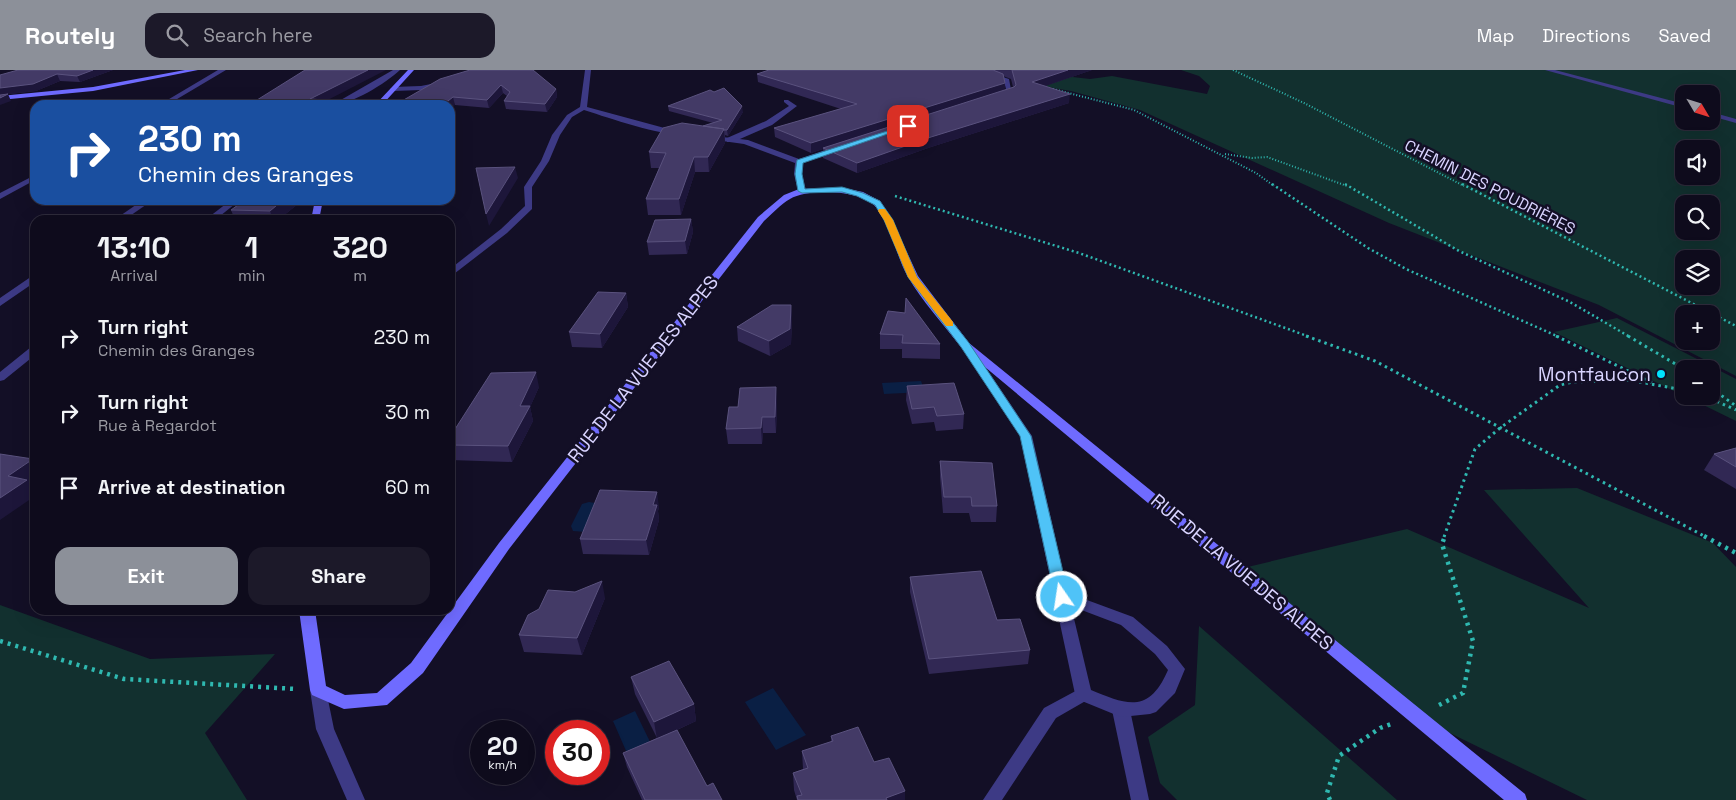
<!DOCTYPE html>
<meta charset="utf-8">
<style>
:root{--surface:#0e0b1c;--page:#1c1929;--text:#f1f3f6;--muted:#9b9ba3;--line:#2e2b3b;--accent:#8c9099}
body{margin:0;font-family:"Space Grotesk",sans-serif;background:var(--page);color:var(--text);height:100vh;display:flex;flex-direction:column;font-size:19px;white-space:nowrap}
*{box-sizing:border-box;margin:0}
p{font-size:16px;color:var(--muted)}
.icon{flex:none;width:28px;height:28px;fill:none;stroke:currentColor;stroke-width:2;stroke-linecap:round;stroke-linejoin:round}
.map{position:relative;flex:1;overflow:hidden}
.details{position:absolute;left:30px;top:145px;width:425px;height:400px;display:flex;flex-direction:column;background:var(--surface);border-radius:15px;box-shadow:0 5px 20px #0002,0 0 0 1px var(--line)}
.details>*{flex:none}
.guide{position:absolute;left:30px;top:30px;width:425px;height:105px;border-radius:15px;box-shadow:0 5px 20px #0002,0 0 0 1px var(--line);background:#1a4fa0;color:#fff;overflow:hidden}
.needle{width:32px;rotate:128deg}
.tools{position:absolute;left:1675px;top:15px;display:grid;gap:10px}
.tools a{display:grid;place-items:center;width:45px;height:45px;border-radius:10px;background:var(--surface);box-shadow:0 5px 20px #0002,0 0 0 1px var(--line);font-size:25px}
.speed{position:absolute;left:470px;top:650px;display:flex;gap:10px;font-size:25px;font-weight:700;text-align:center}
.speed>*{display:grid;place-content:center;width:65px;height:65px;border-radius:50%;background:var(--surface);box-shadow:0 5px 20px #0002,0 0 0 1px var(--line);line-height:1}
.speed small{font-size:12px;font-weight:400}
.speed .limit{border:8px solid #d22;background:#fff;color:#111}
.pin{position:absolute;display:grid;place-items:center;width:42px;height:42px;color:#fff;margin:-21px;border-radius:10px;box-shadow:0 2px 8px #0006}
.me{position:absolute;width:55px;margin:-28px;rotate:347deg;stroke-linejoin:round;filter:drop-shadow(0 0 4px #0008)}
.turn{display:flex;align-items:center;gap:18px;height:105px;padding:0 25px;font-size:22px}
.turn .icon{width:65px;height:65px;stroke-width:2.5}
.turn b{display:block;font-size:35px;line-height:42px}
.eta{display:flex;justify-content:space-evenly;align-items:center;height:85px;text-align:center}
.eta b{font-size:30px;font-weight:700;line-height:35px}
.cta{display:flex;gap:10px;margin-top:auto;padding:10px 25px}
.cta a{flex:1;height:58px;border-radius:15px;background:var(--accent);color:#fff;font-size:20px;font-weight:700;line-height:58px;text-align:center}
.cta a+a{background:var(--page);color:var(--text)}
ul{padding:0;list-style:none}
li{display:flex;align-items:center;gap:15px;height:75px;padding:0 25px}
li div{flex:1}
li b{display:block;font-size:19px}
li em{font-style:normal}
header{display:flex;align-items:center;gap:30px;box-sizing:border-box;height:70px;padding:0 25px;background:var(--accent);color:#fff}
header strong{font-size:24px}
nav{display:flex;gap:28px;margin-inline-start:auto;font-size:18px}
.search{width:350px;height:45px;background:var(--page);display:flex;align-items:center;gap:12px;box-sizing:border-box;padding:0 18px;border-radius:15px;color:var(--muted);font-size:19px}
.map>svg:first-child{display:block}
</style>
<header>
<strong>Routely</strong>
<div class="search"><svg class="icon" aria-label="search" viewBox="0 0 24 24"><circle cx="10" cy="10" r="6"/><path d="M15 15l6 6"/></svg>Search here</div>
<nav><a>Map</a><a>Directions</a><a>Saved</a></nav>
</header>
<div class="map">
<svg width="1736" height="730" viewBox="0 0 1736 730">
<rect width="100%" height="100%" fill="#130f26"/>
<!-- green -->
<path fill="#12302f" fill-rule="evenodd" d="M1181 0H1736V306L1599 235 1389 153 1140 40 1071 21 1041 16 1055 5 1090 9 1112 6 1207 24 1210 16 1199 6ZM1684 24H1711V51H1684ZM1684 79H1711V106H1684ZM1684 134H1711V161H1684ZM1684 189H1711V216H1684ZM1684 244H1711V271H1684Z
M1617 248 1736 309V351L1685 326H1711V299H1684V326L1554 262Z
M1577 418 1713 473 1736 497V730H1587L1415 646 1239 499 1407 459 1589 538 1484 420Z
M0 535 150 589 275 584 205 663 247 730H0Z
M1199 556 1397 730H1177L1160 713 1148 667 1195 635Z"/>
<!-- water -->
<path fill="#0a1f44" d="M921 311 925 322 884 324 882 313Z
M589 432 595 433 586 462 573 461 571 456 582 434Z
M773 618 806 665 776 680 745 632Z
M635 641 654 680 630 690 613 651Z"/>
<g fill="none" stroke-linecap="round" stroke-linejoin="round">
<!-- path-far3 -->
<path stroke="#2fb8b0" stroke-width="2" stroke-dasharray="1 2" stroke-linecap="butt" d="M1233 0 1304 33 1464 116
M1053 19 1134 40 1256 103 1274 116
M1225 84 1252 88 1267 87 1347 116"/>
<!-- path-far2 -->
<path stroke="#2fb8b0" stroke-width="2.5" stroke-dasharray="2 3" stroke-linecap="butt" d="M1272 114 1368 178 1406 199 1559 267
M1345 114 1459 181 1570 232 1630 267
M1462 114 1736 256
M895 126 1079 183 1310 267"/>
<!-- path-far1 -->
<path stroke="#2fb8b0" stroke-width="3" stroke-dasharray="2.5 4" stroke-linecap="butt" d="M1306 266 1375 291 1706 467
M1556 266 1653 313
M1628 266 1684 299
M1711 318 1736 336
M1705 326 1736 340
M1444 467 1475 379 1500 358 1560 315 1573 312 1628 310 1684 320"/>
<!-- path -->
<path stroke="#2fb8b0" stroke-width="4.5" stroke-dasharray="3 5" stroke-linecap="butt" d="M1704 466 1736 483
M0 571 124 609 296 619
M1439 635 1463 623 1473 571 1442 474 1445 466
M1330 730 1327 723 1339 686 1380 658 1391 654"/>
<!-- lane -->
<path fill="#3d3a85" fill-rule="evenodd" d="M784 30H788L797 36 772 55 733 72H727V68L766 51 789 36 784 32Z
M1083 617 1089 619 1091 624 1089 629 1056 648 1002 730H983L1044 638Z
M1121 633 1127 635 1130 640 1149 730H1131L1112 640 1115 635Z"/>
<!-- street -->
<path fill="#3d3a85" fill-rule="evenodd" d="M218 0H226L167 35H159Z
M393 0H400C386 13 351 35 332 35Z
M585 0H591L587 37 683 63C672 70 600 45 584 40L572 47 560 65 549 91 532 117V139L507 163 450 207V199L501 159 525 136 524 117 541 91 552 65 567 45 580 37Z
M1545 0H1555L1684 34V38Z
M987 2 1009 9 1012 25 1002 30H998V28L1007 23 1004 11 987 4Z
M441 12 444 14 443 15 421 20 393 21 390 19 393 17 421 16Z
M1711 42 1736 49V53L1711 46Z
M705 65 748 70 799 89 837 76 844 78 803 93 802 104 806 121 802 123 798 121 794 104 795 93 744 74 708 69H705Z
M35 105V110L0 129V123Z
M143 130H153L124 150H114Z
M231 130H240L215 150H205Z
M35 204V212L0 236V228Z
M965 272 969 273 1032 366 1068 523 1133 547 1167 576 1185 599 1175 623 1156 642 1150 644 1121 647 1077 629 1075 624 1020 366 960 275ZM1071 536 1121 555 1155 584 1168 600C1149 644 1127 635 1091 620Z
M35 276V285L4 310 0 311V302L31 277Z
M318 613 324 615 326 620 334 659 365 730H347L316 659 310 620 312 615Z"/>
<!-- secondary -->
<path fill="#6f6bff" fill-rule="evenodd" d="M185 0H198L93 21 0 30V26L93 17Z
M408 0H414L382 35H375Z
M843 118 863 122 880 131 892 150 918 206 969 273 1525 724 1527 730H1504L961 277C944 255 922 231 908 207 896 187 891 152 874 135 858 120 808 118 790 129 781 134 772 144 764 151L509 479 423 603 387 635 344 639 312 625 310 620 299 540H315L326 616 345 625 377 623 411 593 499 473 758 147 784 125 799 119Z
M315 130H323L319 150H311Z"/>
</g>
<!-- wall -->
<path fill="#312854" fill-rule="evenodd" d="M18 0H113L80 12 60 11 36 21 0 25Z
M769 0H1092L1045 16 1069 33 931 77 857 103 823 88V79L811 83 775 67 774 58 841 39 758 12 757 4ZM1003 6 1011 9 1013 17 1004 20 1005 13Z
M440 9 556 19 557 27 547 42 506 39 504 31 507 26 503 23 489 38 455 35Z
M668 36 743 42 728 66 725 65V73L709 102H695L681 145H648L646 129 659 98H651L649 82 703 56 713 53 669 41Z
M245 130H303L278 150H235L231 140Z
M691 149 693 162 687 184 649 185 647 172Z
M626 223 628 237 602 278 572 277 569 262Z
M791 235 792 249 791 274 770 286 738 271 737 257Z
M888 241 940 274V289L902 288V279H880V264Z
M907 316 964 344 963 359 936 361 934 352 912 354 906 330Z
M539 317 530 337 533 351 512 392 450 390V375Z
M777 332 776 363H763L762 374H728L726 359 738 337Z
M1736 378V419L1704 400 1714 384Z
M940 391 997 436 996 452H971L969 443H943L940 407Z
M659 437 658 441 659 450 649 485 583 484 580 469Z
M910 507 997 550 1030 580 1028 594 929 604 910 522Z
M605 528 582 585 524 582 519 565Z
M631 607 694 634 696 651 677 660 707 716 722 730H642L627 697 623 683 657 668 635 624Z
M831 666 874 692 905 721V730H797L794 720 793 703 803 699 802 681 831 672Z"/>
<!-- shaded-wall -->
<path fill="#1d163a" d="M93 0H113L80 12 77 6Z
M368 0H386L318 35 310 29Z
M1068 0H1092L1031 21 1032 12Z
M57 4 60 11 36 21 0 25V18Z
M1005 13 1004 22 823 78V79L811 83V73Z
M501 15 503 23 489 38 487 30Z
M556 19 557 27 547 42 545 34Z
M8 24 11 31 0 35V28Z
M1070 24 1069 33 931 77 857 103V93L931 67Z
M453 27 455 35 450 39V35H443Z
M340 31 342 35H334Z
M742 36 743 42 728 66 727 60Z
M724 59 725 73 709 102 708 87Z
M694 87 695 102 681 145 679 129Z
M515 97 518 108 489 156 486 144Z
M283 130H303L278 150H273L270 141Z
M691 149 693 162 687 184 685 171Z
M626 223 628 237 602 278 600 264Z
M791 235 792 249 791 274 770 286 769 271Z
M536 302 539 317 530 337 533 351 512 392 508 376 520 336Z
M776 317 777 332 776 363 775 347Z
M762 347 763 363 762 374 761 358Z
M33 389 35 393V410L29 414 35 423V426L0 450V428L8 406Z
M657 422 659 437 658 441 659 450 649 485 646 470 653 435Z
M602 511 605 528 582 585 577 568Z
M694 634 696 651 657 669 654 652Z
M905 721V730H886V728Z"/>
<!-- building -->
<path fill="#433a66" stroke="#5a527e" d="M18 0H93L77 6 57 4 33 14 0 18V5Z
M305 0H368L310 29 340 31 334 35H249Z
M470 0H533L556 19 545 34 504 31 510 22 501 15 487 30 453 27 443 35H395L440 9Z
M769 0H993L1003 4 1005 13 811 73 774 58 857 34 757 4Z
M1012 0H1068L1032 12 1070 24 931 67 857 93 823 78 1014 17 1016 15Z
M724 18 742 36 727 60H723L724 59 703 56 722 50 668 36 710 20 714 22Z
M8 24 0 28V25Z
M682 53 724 59 708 87H694L679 129H646L666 83 649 82 663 58Z
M515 97 486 144 476 98Z
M245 130H283L270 141 231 140Z
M691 149 685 171 647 172 655 150Z
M598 222 626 223 600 264 569 262Z
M906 228 940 274 902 273 903 265 880 264 888 241 905 243Z
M772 235H791L790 259 769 271 737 257Z
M536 302 520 336H530L508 376 450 375V367L491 303Z
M954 313 964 344 937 346 934 337 912 339 907 316Z
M776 317 775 347H762L761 358 726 359 729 337H738L740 318Z
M1736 378V397L1714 384Z
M0 384 33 389 8 406 27 410 0 428Z
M940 391 992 393 997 436H972L971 427H944Z
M600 420 657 422 653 435H657L646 470 580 469Z
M981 501 997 550 1020 549 1030 580 929 589 910 507Z
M602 511 577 568 519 565 528 545 539 539 548 520 575 522Z
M669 591 694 634 654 652 631 607Z
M858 657 874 692 889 688 905 721 886 728 887 730H798L797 726 802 725 793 703 808 698 802 681 833 671 831 666Z
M677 660 707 716 713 713 722 730H645L623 683Z"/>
<!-- route -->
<path fill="#4fc3f7" stroke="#337fa1" d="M906 55 911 56 803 93 802 104 805 119 842 117 863 123 880 131 893 150 917 207 969 273 1031 366 1069 527 1067 530H1057L1055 527 1020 366 961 277 908 207 884 150 875 135 857 126 842 122 802 123 798 121 795 104 797 90Z"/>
<!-- slow -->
<path fill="#f59e0b" d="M879 139H885L893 150 917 207 953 252V256H946L908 207 884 150 878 141Z"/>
<!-- markers -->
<circle fill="#00e5ff" stroke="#130f26" stroke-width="2" cx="1661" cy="304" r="5"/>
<g text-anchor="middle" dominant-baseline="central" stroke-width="5" stroke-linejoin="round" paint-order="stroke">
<!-- far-street labels -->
<g font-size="16" fill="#d9d4ff" stroke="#130f26">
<text transform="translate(1490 117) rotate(27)">CHEMIN DES POUDRIÈRES</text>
</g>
<!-- street labels -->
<g font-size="19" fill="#d9d4ff" stroke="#130f26">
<text transform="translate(643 299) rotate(-52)">RUE DE LA VUE DES ALPES</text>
<text transform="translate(1242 502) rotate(40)">RUE DE LA VUE DES ALPES</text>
</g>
<!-- poi labels -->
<g font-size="19" fill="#d9d4ff" stroke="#130f26" text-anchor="end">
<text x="1651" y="304">Montfaucon</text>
</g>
</g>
</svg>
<div class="tools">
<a><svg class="needle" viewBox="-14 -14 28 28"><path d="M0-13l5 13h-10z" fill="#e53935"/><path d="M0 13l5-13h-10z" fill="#9b9ba3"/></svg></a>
<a><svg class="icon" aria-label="sound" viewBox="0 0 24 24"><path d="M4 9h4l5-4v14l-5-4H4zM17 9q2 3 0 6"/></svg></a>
<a><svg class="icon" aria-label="search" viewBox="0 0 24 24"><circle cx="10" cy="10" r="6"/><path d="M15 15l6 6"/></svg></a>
<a><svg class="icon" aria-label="layers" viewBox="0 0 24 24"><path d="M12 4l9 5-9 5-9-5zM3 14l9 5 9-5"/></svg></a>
<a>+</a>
<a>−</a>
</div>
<div class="speed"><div>20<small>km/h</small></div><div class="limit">30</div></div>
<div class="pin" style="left:908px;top:56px;background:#d93025"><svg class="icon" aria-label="arrive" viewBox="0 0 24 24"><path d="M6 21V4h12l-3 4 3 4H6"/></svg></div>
<svg class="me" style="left:1062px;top:527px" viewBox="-20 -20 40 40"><circle r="17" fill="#4fc3f7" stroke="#fff" stroke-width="3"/><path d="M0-11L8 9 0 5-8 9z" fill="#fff"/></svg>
<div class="guide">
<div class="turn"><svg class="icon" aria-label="right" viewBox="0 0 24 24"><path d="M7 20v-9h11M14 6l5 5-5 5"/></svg><div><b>230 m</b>Chemin des Granges</div></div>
</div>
<section class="details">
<div class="eta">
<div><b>13:10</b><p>Arrival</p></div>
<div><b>1</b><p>min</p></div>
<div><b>320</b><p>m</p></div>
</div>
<ul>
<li><svg class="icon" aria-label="right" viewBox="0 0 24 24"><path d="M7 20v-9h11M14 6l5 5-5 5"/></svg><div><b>Turn right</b><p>Chemin des Granges</p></div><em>230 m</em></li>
<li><svg class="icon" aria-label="right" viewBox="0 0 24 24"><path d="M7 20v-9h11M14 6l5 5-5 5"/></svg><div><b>Turn right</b><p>Rue à Regardot</p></div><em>30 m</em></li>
<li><svg class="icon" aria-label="arrive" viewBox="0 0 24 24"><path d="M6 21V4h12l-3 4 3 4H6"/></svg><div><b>Arrive at destination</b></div><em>60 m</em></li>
</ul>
<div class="cta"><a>Exit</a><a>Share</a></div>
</section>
</div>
